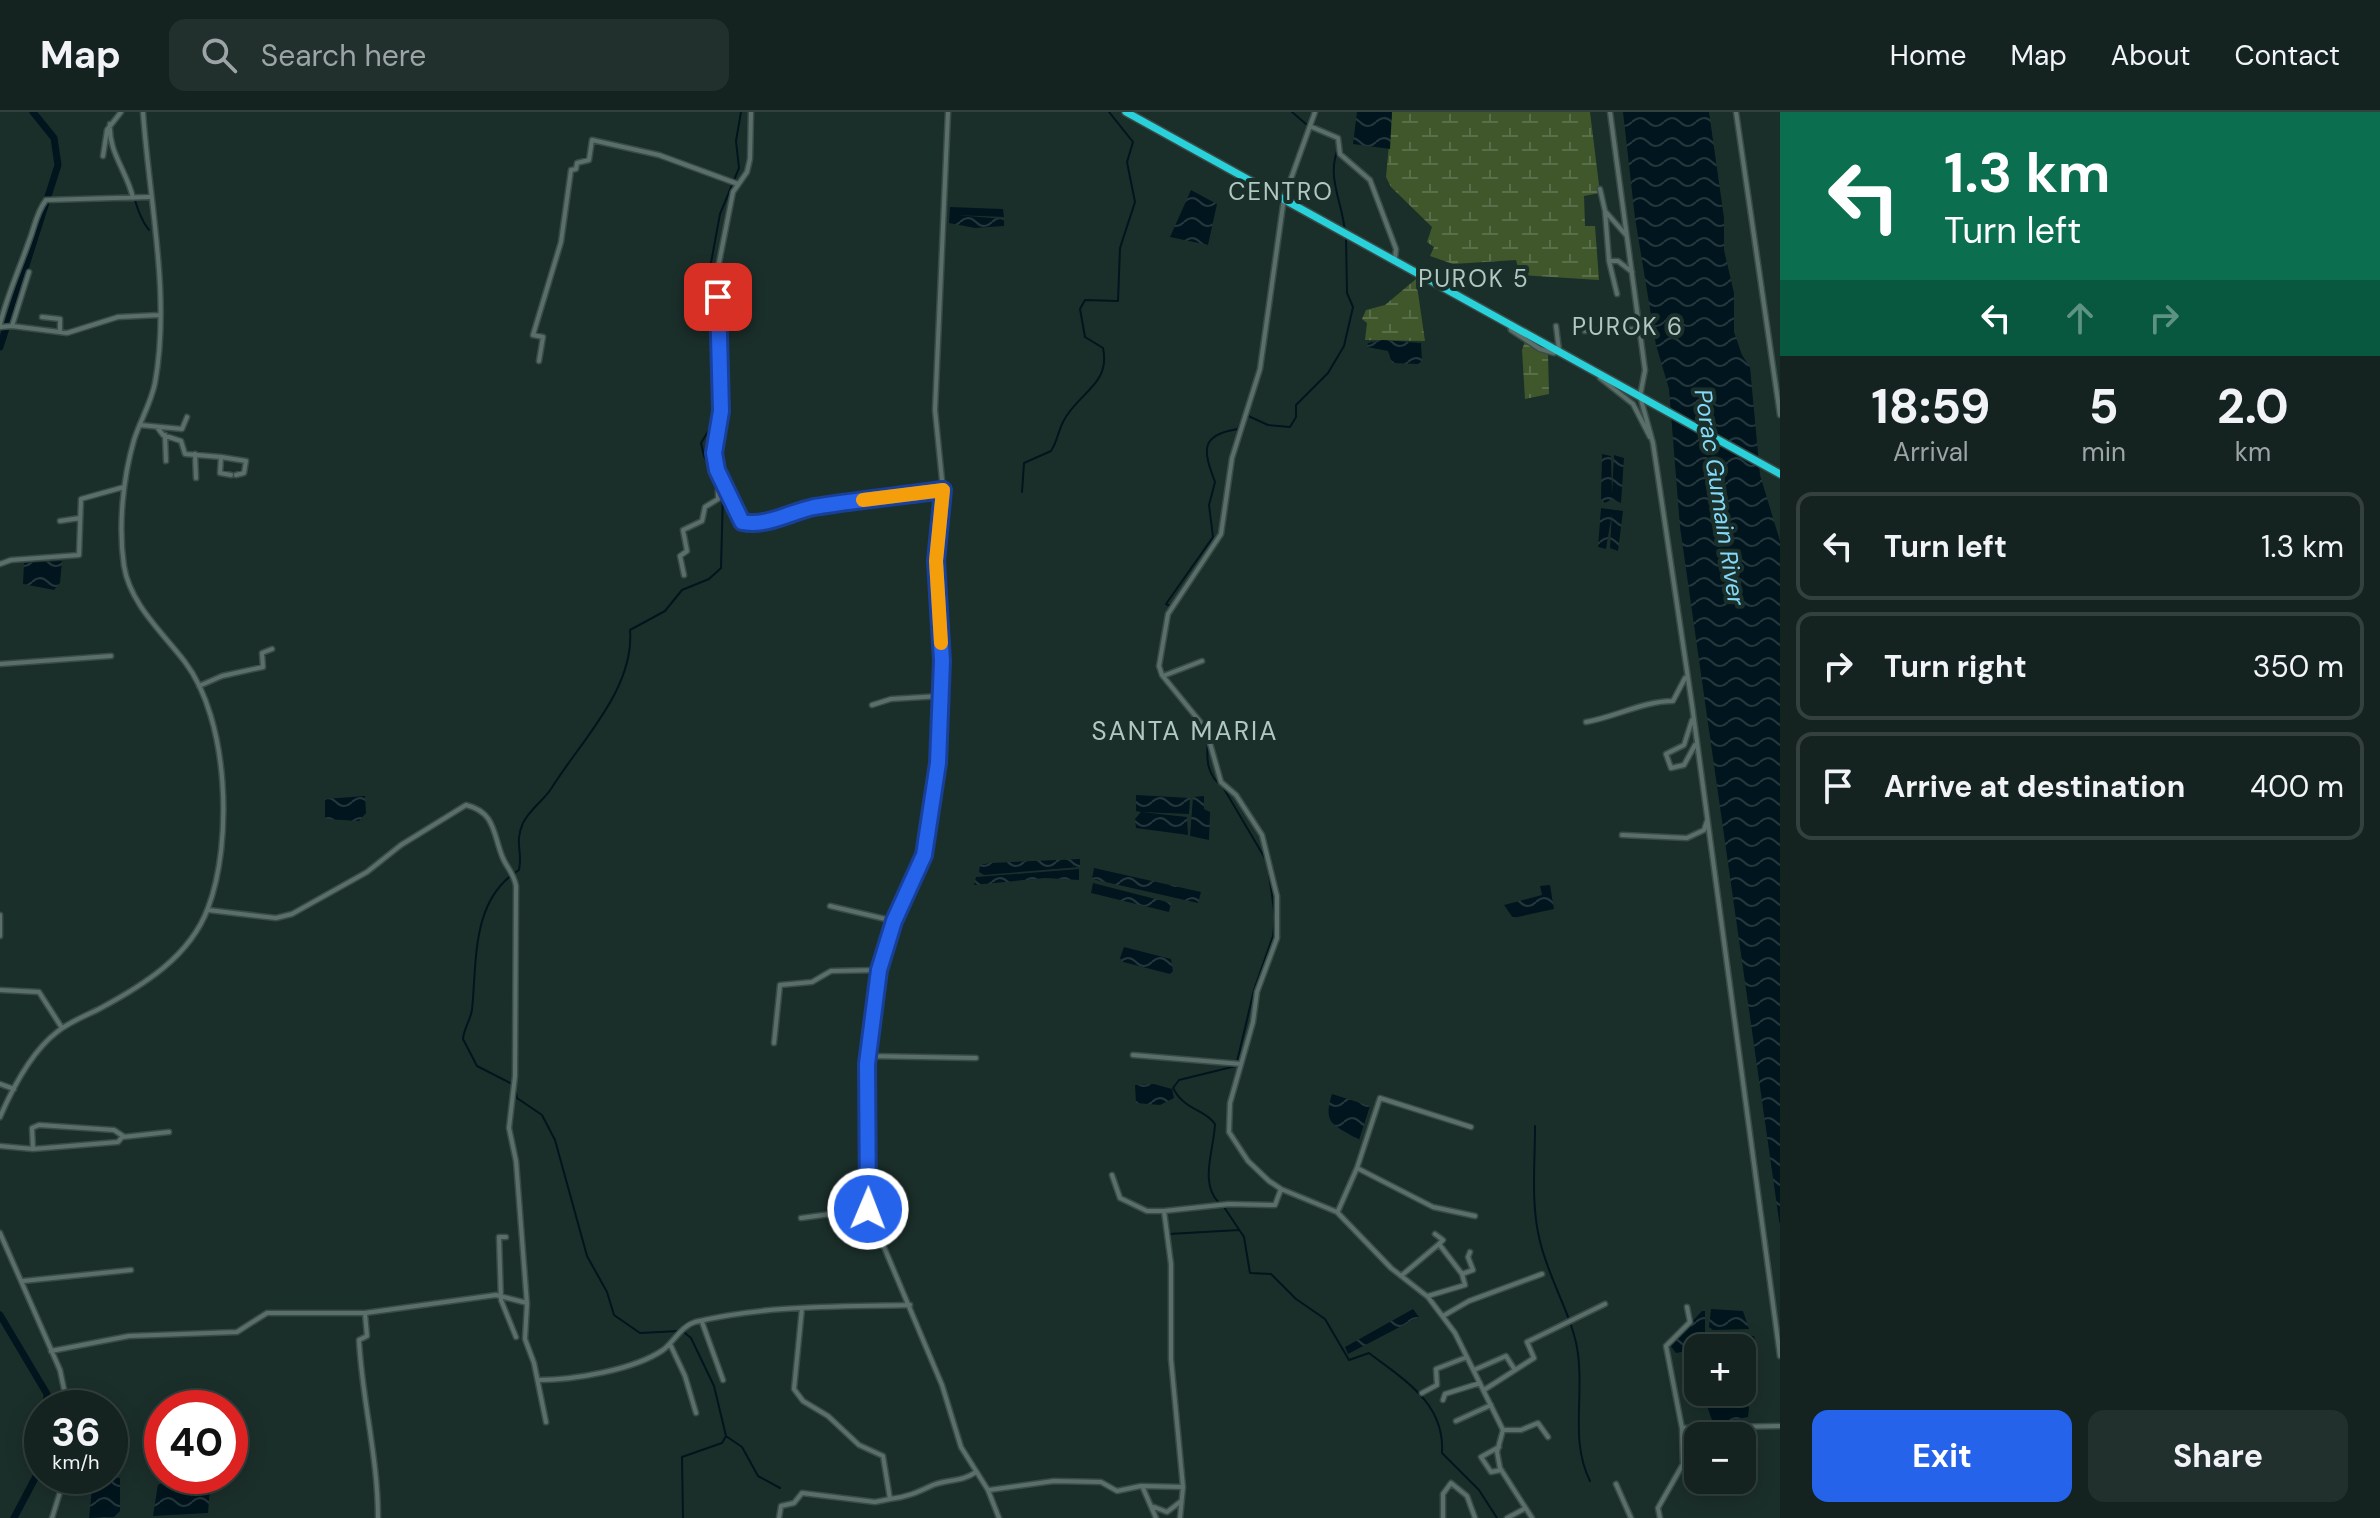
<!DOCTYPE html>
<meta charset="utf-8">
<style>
:root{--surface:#142320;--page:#212f2d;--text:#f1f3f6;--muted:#9da4a5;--line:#33403e;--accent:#2563eb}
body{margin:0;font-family:"DM Sans",sans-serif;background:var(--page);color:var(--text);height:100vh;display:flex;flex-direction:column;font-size:30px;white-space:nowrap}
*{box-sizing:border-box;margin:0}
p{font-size:26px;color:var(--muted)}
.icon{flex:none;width:44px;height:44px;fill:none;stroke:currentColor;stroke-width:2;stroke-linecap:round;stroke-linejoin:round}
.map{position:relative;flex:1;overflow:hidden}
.sheet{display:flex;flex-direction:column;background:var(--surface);width:600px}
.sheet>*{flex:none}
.banner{background:#0b6e4f;color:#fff;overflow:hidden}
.controls{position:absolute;left:1684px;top:1222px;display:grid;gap:16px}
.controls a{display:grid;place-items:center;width:72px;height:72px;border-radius:16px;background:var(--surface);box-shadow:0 4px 20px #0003,0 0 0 2px var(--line);font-size:40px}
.speed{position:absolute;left:24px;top:1278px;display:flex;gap:16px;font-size:40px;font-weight:700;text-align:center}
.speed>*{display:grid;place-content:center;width:104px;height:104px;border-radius:50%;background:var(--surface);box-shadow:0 4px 20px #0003,0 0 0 2px var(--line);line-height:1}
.speed small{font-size:20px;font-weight:400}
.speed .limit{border:12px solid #d22;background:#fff;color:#111}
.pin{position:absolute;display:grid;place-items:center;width:68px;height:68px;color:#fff;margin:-34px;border-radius:16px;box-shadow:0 4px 12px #0006}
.me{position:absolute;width:88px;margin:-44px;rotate:1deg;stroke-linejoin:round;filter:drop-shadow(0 0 6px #0008)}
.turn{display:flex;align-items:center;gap:28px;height:168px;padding:0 32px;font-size:36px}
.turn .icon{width:104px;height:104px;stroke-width:2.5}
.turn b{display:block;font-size:56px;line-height:68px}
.lanes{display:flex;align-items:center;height:76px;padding:0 32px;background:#0003;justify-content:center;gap:40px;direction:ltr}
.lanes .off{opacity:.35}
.eta{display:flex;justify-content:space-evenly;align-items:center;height:136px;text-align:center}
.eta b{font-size:48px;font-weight:700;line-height:56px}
.primary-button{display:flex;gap:16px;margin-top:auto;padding:16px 32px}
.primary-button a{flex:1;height:92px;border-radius:16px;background:var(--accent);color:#fff;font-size:32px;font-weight:700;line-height:92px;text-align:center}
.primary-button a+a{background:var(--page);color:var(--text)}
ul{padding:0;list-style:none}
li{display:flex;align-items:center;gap:24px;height:108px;margin:0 16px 12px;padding:0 16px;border:4px solid var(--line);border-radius:16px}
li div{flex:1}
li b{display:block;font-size:30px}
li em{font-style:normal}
header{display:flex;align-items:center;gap:48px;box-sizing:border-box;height:112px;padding:0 40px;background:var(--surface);border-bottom:2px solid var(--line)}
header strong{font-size:38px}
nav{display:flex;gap:44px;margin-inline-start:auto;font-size:28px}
.search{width:560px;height:72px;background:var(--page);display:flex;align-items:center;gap:20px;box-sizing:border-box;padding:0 28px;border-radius:16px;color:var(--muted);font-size:30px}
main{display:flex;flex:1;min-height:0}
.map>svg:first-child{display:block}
</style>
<header>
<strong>Map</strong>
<div class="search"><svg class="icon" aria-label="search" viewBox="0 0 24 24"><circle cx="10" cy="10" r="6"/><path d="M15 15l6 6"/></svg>Search here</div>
<nav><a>Home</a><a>Map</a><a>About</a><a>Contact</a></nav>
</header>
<main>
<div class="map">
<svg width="1780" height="1406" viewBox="0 0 1780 1406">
<defs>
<pattern id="wetland-marsh" width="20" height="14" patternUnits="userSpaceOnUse" patternTransform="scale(2)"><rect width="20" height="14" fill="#3f572b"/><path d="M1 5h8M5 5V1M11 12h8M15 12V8" fill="none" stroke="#5a6f49"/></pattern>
<pattern id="water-waves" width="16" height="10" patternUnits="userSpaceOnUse" patternTransform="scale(2)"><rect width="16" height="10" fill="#00151d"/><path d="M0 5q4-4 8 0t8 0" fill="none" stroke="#24373d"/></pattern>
</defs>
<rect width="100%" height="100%" fill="#1b2f2a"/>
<!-- wetland -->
<path fill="url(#wetland-marsh)" d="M1392 0H1590L1600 81 1584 84 1585 114H1595L1599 168 1520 163 1516 148 1453 152 1430 144 1434 135 1427 130 1432 115 1391 75 1386 65Z
M1416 167 1425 229 1365 228 1367 211 1362 207 1366 198 1385 193Z
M1525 229 1548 242 1549 282 1525 287 1522 238Z"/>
<!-- water -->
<path fill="url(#water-waves)" d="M1357 0H1392L1390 37 1353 32Z
M1623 0H1709L1724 106V138L1734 181V220L1742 243 1750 255 1760 363 1780 429V1115L1680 415 1669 277 1656 233 1635 106Z
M1191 78 1217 92 1208 133 1170 125Z
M950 95 1003 97 1004 105 956 103 1004 107V114L975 116 949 111Z
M1383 228 1421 231 1422 249 1418 252 1392 251 1388 239 1367 235 1368 231Z
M1602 342 1611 344 1612 382 1614 343 1624 346 1621 391 1612 387 1605 391 1601 387Z
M1601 396 1623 399 1618 439 1610 436 1612 401 1606 437 1598 435Z
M62 449 60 471 54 478 23 472 24 451Z
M1136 683 1190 686 1189 702 1141 700 1187 705 1188 723 1136 716 1135 707 1141 700 1136 699Z
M365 684 366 701 359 709 325 707V687Z
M1204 684V697L1210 700 1209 728 1190 724 1193 685Z
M1080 747V755L984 763 979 760 980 753 990 751Z
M1094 756 1201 780 1198 791 1092 767Z
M1079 757V768L1045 766 974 773 976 765Z
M1093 771 1171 791 1169 800 1091 781Z
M1550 773 1554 797 1513 806 1504 793 1542 783 1540 774Z
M1124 835 1171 847 1173 859 1170 862 1123 850 1120 846Z
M1154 972 1172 977 1174 986 1160 993 1136 991 1135 973Z
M1332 982 1370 994 1359 1028C1334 1012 1322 1013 1332 982Z
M1413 1197 1419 1205 1348 1242 1345 1235Z
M1711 1197 1743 1199 1749 1217 1713 1218 1709 1215Z
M1702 1199H1705V1236L1676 1241 1670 1233Z
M1712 1221 1754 1224 1757 1237 1710 1236Z
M1750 1286 1748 1305 1713 1311 1706 1291Z
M97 1364 120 1366V1399L114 1405 89 1406 93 1367Z
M163 1371 210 1374 208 1401 153 1404 158 1372Z"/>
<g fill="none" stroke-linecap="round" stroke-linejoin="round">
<!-- stream -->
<path stroke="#00151d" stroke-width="2" d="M1292 0 1306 12
M1315 18 1338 28
M1338 37C1326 65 1343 92 1345 120
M122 53C134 74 134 99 149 118
M1022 380 1024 351 1051 339C1057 330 1058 320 1063 310 1077 281 1111 273 1103 236L1085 225 1080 197 1085 188 1118 189 1120 136 1135 90 1127 50 1133 30 1109 0
M1172 495 1166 492 1213 425 1209 393 1215 370C1204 340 1198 323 1238 317L1244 302 1268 313 1290 315 1296 305V293L1328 261 1344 234 1353 195 1347 181 1346 126
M1157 552 1165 512
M1160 562 1168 573
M1208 629C1206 647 1207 664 1223 675L1266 748
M512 972 477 954 463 927C464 916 470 909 472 898 477 849 471 787 519 758 523 739 514 731 523 711 530 697 543 689 551 677 579 631 635 577 630 518L665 499 682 478 709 467 721 456 723 380 704 344 701 331 712 313 716 299V206L711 151 720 102 739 56 736 29 741 0
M515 974 517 986 542 1003 555 1028 587 1144 607 1180 614 1203 640 1221 679 1219
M1535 1014C1535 1050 1531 1091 1539 1125 1547 1165 1574 1206 1578 1242 1584 1285 1570 1329 1590 1369
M1219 1091C1199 1071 1214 1038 1215 1012 1205 997 1185 999 1173 976L1179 968 1236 954 1254 878 1273 824 1275 805 1268 754
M1224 1095 1244 1125 1250 1161 1271 1162 1296 1187 1325 1207 1349 1248 1369 1241C1404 1268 1445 1291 1442 1341L1479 1378 1497 1406
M1169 1122 1239 1118
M726 1324 742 1335 758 1364 780 1376
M683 1406 682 1345 722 1331 726 1324 714 1274 691 1226 685 1221"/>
<!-- river -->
<path stroke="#00151d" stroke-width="7" d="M0 235 58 53 54 26 33 0
M0 1203 47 1282 46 1296
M14 1406 42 1353"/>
<!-- minor casing -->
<g stroke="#3a4b47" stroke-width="7">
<path id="minor" d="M751 0 750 47 747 60 733 80 716 166 721 243V299L714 341 724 375 745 411 774 408 809 396 943 378
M948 0 935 298 943 378 936 449 942 549 940 625 924 743 894 809 879 858 867 952 868 1097 942 1273 961 1335 988 1378 999 1406
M1315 0 1284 86 1260 257 1232 346 1221 422 1168 502 1159 554 1162 563 1206 617 1221 670 1236 683 1262 723 1277 784V826L1257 880 1253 910 1230 991 1229 1020 1248 1049 1269 1069 1281 1077 1337 1100 1391 1156 1428 1185 1455 1221 1503 1318 1497 1340 1500 1356 1532 1406
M1610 0 1645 258 1640 284 1653 331 1692 593 1780 1244
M1736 0 1780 303
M110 12C108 40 127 59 133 86
M1312 15 1338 26 1340 42 1370 68 1396 137 1395 147
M103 44 107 18 121 0
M1600 77 1605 99 1626 123
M1605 99 1609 149H1618L1632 160
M1609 149 1617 182
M29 160 12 214 67 221 118 205 159 203
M42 205 60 207V220
M0 212C8 181 19 158 29 129 35 114 36 101 46 88L149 85
M1510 213 1511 218 1540 237 1554 241
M1556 214 1559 238
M0 215 12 214
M1585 219 1639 217
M539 249 543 225 533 223 561 130 571 58 576 57 577 51 589 48 592 28 659 43 738 72
M1600 266 1633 292 1650 325
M140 313 182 317 187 305
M157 315 163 323 181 329 185 342 221 345
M165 323 166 349
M195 342 196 366
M231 363 220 361 221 345 246 349 244 361 236 363
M60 409 80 406
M0 452 11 448 79 443 81 387 124 375
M684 463 680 444 687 439 683 418 702 409 705 395 718 387V378L724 375
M0 552 111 544
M1163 564 1202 549
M199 574 222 564 263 555 262 541 272 537
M872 593 891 587 941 584
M1692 608 1684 633 1666 642 1671 656 1684 653 1695 633
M1586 610C1615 605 1644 589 1673 589L1685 566
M1622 723 1687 726 1704 718 1707 709
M830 794 894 809
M208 798 276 806 292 802 367 760 401 733 466 693C495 700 493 721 502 744 506 755 514 761 516 774L515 964 509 1016 516 1049 527 1192 525 1227 534 1251 546 1310
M0 803V824
M0 878 39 880 62 916
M774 931 780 873 812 870 831 859 879 858
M1133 943 1241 952
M868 944 976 946
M0 972 14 977
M0 1005C13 975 31 940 57 920 69 910 85 904 99 897 142 874 190 845 208 796 233 730 229 608 185 550 163 521 130 492 124 454 118 414 123 366 134 328 140 309 151 291 155 271 171 183 149 88 143 0
M123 1025 169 1020
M0 1034 33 1037 118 1030 123 1024 114 1018 39 1013 32 1016 33 1037
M1357 1056 1380 986 1471 1015
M1112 1063 1120 1086 1147 1099H1164
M1338 1099 1357 1056 1433 1095 1475 1104
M801 1106 868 1097
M0 1121 60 1258 68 1296
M1435 1122 1443 1128 1439 1132
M506 1125H499L501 1188 516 1225
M1401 1164 1439 1132 1462 1162
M23 1169 131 1158
M1428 1184 1465 1173 1462 1162 1473 1158 1468 1145 1470 1140
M802 1196 794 1277 803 1289 828 1304 859 1333 883 1344 890 1387C908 1385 918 1380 933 1373 948 1367 962 1370 976 1360
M365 1201 367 1224 359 1228C362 1288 378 1345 378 1406
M1443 1204 1469 1189 1542 1162
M702 1210 723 1268
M670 1232 685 1264 696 1301
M51 1239 129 1224 237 1220 267 1201H365L496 1183 527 1191
M1474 1258 1506 1244 1515 1258
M538 1268C573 1268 634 1258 663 1238 674 1230 681 1214 695 1210 765 1193 838 1195 910 1193
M1484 1278 1534 1246 1527 1230 1605 1192
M1422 1281 1437 1273 1436 1257 1467 1245
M1443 1288 1445 1282 1480 1271
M1456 1309 1491 1293
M1682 1316 1780 1314
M1503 1318H1521L1538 1311 1548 1325
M1499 1335 1481 1345 1491 1360 1501 1358
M1616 1372 1631 1406
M1183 1375 1171 1247V1152L1164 1099 1229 1092 1275 1093 1281 1077
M1143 1376 1156 1406
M989 1378 1054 1369 1101 1370 1117 1379 1141 1374 1183 1375 1180 1406
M1154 1395 1167 1400 1180 1390
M52 1406 65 1364
M779 1406 781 1394 794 1391 802 1381 875 1390 890 1387
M1443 1406V1382L1451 1371 1467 1384 1475 1406
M1507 1406 1524 1397
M1660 1406 1658 1396 1683 1352 1682 1316 1666 1234 1690 1210 1687 1195"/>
</g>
<!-- highway casing -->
<g stroke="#3a4b47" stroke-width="10">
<path id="highway" d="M1126 0 1780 362"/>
</g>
<!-- minor -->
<use href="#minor" stroke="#5a6f6a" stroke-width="4"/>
<!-- highway -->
<use href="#highway" stroke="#29d1db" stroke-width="7"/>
</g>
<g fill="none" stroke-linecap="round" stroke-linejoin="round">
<!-- route casing -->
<g stroke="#184099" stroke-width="20">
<path id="route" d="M718 185 721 299 714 341 717 358 742 410C767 415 790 400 814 395 857 388 900 384 943 378L936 449 942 549 938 651 924 743 894 809 879 858 867 952 868 1097"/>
</g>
<!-- route -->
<use href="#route" stroke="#2563eb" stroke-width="14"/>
<!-- slow -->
<path stroke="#f59e0b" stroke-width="14" d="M863 388 943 378 936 449 941 531"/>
</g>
<g text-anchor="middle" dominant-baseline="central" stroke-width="8" stroke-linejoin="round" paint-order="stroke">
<!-- neighbourhood labels -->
<g font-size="24" letter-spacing="2" fill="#b1c8c2" stroke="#1b2f2a">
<text x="1281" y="79">CENTRO</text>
<text x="1474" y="166">PUROK 5</text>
<text x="1628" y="214">PUROK 6</text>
</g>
<!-- water labels -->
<g font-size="24" font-style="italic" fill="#84d9f8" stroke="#1b2f2a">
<text transform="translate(1720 385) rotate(81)">Porac Gumain River</text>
</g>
<!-- quarter labels -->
<g font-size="26" letter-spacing="2" fill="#b1c8c2" stroke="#1b2f2a">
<text x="1185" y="619">SANTA MARIA</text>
</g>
</g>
</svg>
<div class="controls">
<a>+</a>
<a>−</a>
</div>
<div class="speed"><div>36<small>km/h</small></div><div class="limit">40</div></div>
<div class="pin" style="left:718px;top:185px;background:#d93025"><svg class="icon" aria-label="arrive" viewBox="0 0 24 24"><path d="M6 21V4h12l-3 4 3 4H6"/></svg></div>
<svg class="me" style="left:868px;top:1097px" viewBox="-20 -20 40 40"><circle r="17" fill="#2563eb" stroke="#fff" stroke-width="3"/><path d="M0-11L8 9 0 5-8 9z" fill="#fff"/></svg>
</div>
<section class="sheet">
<div class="banner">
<div class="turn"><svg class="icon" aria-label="left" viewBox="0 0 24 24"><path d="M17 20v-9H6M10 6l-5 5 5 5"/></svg><div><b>1.3 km</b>Turn left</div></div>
<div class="lanes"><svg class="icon" aria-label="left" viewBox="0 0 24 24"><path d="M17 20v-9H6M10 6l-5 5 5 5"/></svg><svg class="icon off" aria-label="ahead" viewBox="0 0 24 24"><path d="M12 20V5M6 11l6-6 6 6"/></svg><svg class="icon off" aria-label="right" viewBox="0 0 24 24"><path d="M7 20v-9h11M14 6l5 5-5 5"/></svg></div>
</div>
<div class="eta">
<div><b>18:59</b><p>Arrival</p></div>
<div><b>5</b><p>min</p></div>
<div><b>2.0</b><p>km</p></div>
</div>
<ul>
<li><svg class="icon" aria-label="left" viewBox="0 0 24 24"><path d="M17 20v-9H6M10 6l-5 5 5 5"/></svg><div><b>Turn left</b></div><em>1.3 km</em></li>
<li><svg class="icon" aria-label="right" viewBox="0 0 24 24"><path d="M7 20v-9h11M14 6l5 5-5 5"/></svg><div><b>Turn right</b></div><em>350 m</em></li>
<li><svg class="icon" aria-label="arrive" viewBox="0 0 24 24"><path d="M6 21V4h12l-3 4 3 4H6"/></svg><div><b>Arrive at destination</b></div><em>400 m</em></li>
</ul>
<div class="primary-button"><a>Exit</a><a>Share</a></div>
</section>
</main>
